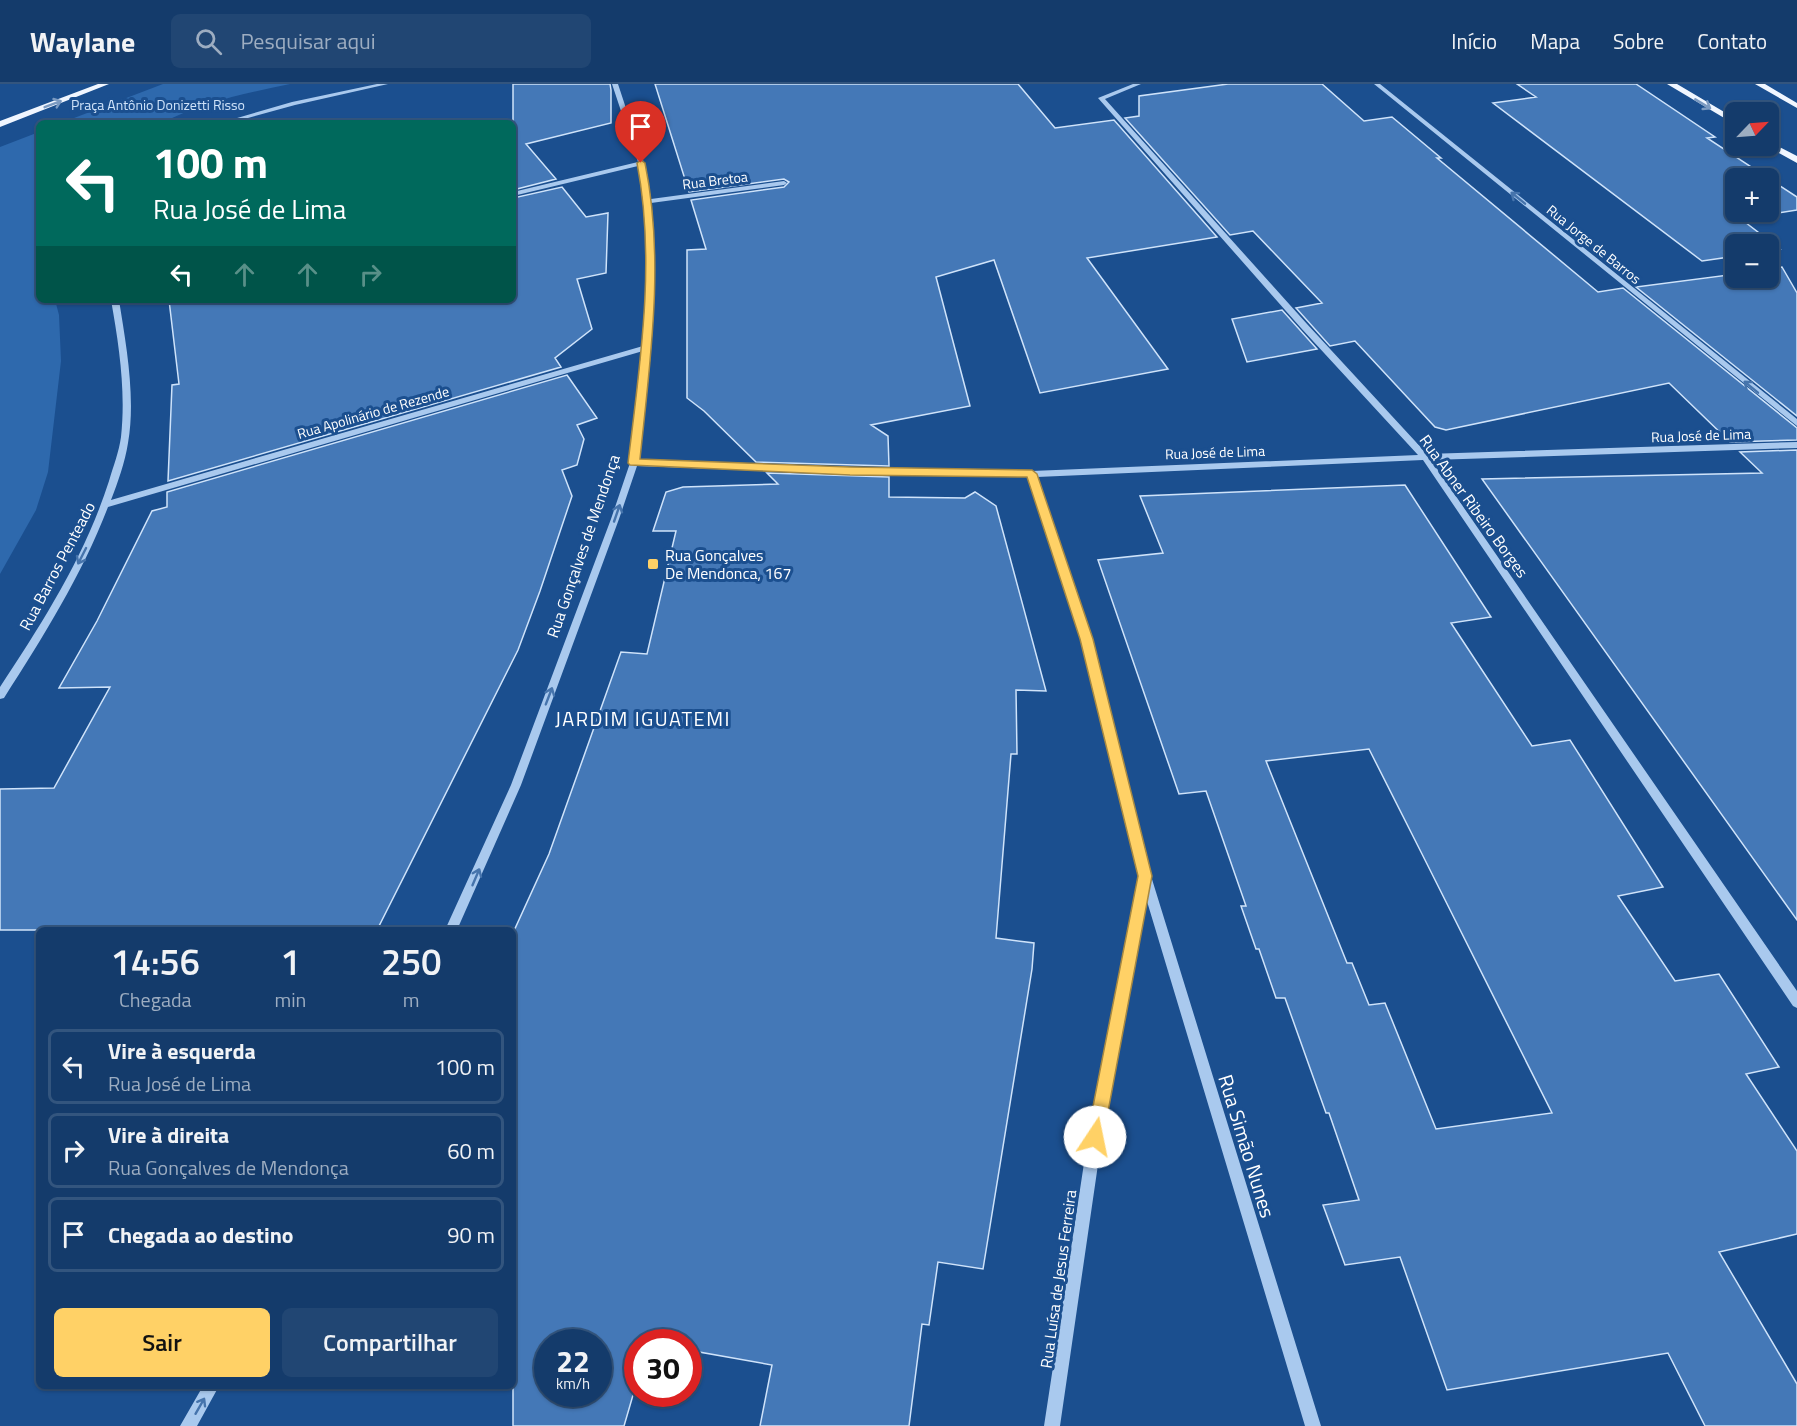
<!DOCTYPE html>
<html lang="pt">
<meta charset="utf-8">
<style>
:root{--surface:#143b6b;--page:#214673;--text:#f1f3f6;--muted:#9dadc1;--line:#33557e;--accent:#ffd166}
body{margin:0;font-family:"Titillium Web",sans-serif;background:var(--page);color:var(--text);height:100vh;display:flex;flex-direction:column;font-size:22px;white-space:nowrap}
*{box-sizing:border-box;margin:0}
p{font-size:20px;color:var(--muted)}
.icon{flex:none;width:33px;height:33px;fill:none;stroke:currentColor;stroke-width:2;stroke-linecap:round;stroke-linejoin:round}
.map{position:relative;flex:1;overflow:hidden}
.side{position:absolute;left:36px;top:843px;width:480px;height:462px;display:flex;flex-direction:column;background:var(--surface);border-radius:9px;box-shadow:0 2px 4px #0004,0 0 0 2px var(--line)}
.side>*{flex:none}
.hud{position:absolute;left:36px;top:36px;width:480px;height:183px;border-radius:9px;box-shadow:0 2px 4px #0004,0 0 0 2px var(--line);background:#00695c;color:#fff;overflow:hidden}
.needle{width:39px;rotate:65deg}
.buttons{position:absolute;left:1725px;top:18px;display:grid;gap:12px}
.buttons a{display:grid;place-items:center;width:54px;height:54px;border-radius:9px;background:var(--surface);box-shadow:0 2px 4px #0004,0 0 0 2px var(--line);font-size:30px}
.speed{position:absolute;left:534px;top:1245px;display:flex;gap:12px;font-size:30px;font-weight:700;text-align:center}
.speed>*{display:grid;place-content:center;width:78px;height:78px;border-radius:50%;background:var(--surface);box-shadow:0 2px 4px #0004,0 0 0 2px var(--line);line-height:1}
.speed small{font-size:15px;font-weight:400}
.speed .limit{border:9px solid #d22;background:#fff;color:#111}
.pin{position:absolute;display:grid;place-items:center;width:51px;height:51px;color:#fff;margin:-62px -26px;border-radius:50% 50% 50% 0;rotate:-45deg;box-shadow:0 0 6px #0007}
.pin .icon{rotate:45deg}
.me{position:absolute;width:66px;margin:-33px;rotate:11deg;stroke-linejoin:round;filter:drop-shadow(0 0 4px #0008)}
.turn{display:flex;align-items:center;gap:21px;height:126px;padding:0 18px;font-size:27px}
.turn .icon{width:78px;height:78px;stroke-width:2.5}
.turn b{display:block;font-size:42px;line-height:51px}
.lanes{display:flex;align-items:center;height:57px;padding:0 18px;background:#0003;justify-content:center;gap:30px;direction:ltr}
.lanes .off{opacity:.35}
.eta{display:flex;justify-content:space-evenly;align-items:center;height:102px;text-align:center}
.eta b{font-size:36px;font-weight:600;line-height:42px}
.button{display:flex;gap:12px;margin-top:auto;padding:12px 18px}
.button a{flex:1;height:69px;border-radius:9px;background:var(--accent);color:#111;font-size:24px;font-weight:600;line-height:69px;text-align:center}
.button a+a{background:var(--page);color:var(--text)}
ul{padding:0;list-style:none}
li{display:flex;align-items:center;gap:18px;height:75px;margin:0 12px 9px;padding:0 6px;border:3px solid var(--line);border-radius:9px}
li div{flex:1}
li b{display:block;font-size:22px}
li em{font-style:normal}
header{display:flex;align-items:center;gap:36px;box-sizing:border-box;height:84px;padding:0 30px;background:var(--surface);border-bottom:2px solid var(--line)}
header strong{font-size:28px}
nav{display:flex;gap:33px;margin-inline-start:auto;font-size:21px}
.search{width:420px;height:54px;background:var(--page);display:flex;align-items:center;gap:15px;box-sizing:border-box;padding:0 21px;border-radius:9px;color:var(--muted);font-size:22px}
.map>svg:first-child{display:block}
</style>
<header>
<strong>Waylane</strong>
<div class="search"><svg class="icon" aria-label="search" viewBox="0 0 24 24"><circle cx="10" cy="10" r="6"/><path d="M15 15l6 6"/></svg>Pesquisar aqui</div>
<nav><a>Início</a><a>Mapa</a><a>Sobre</a><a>Contato</a></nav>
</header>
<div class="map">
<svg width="1797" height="1342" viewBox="0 0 1797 1342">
<rect width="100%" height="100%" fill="#1b4f8f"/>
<!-- green -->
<path fill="#2e69ad" d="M163 0H290C246 9 202 18 162 39H61Z
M39 48V216H55L59 231 61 277 48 388 36 426 0 490V63Z"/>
<!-- building -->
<path fill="#4478b7" stroke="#cfe3fa" stroke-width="1.5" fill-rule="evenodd" d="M513 0H610L611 6V39L526 60 556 95 513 106Z
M655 0H1018L1055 44 1114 36 1217 153 1087 174 1168 285 1040 309 994 176 936 193 970 322 871 341 888 352 889 382 756 378 704 327 687 314V166L706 165 691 116 784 103 789 98 784 95 689 108Z
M1228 0H1322L1364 37 1392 33 1441 74H1437L1598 208 1623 204 1797 344V356L1730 358 1669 299 1446 346 1435 343 1355 257 1330 262 1296 224 1322 219 1253 147 1230 151 1125 34 1139 32V12Z
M1517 0H1636L1715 53 1707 54 1797 113V126L1741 135 1780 165 1768 167V160H1736V172L1702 177 1493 19 1536 13ZM1736 94H1768V128H1736Z
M562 103 586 133 608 129 606 189 577 195 592 245 555 274 561 283 168 397 172 301 179 300 169 216H513V114Z
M1782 183 1797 209V332L1636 203 1736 190V194H1768V185Z
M1282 226 1317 265 1247 278 1232 235Z
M567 291 597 334 577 341 584 355 577 381 562 386 572 412 540 507 518 566 377 846H0V705L54 704 110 603 59 604 97 537 152 427 167 423V408Z
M1797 366V836L1482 395 1762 389 1740 368Z
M767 389 889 393V413L965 414 975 408 996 422 1046 607 1016 606 1017 670H1011L996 854 1034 859 1032 885 983 1185 938 1178 929 1241 922 1240 909 1342H760L772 1281 688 1266V1258H638V1294L624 1342H513V849L549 770 621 568 647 570 676 447H653L666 408 683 403 778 400ZM548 1258H598V1310H548Z
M1405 401 1491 533 1451 539 1532 662 1570 656 1663 803 1618 812 1675 897 1719 890 1779 983 1746 990 1797 1067V1150L1719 1168 1797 1300V1342H1705L1668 1269 1447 1306 1400 1173 1345 1181 1323 1121 1359 1116 1329 1029H1326L1285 914H1276L1259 865H1256L1241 822H1246L1206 707 1179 710 1098 476 1163 469 1140 412ZM1369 665 1422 770 1552 1029 1436 1045 1385 919 1369 921 1352 879H1347L1266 677Z"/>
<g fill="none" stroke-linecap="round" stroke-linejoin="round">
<!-- minor -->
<path fill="#a9c9ee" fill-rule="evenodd" d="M377 0H388L295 21 230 39H220L292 18Z
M612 0H618L644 79 651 115 784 97 787 99 784 101 651 119 653 187 651 263 638 376 850 384 1032 387 1418 371 1301 244 1098 14 1133 0H1141L1105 15 1307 240 1427 370 1797 358V364L1431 376 1797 907V924L1793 922 1423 376 1037 393 1091 556 1151 792 1321 1342H1305L1146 814 1102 1053 1060 1342H1044L1088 1053 1139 792 1081 556 1029 393 850 390 637 382 619 435 521 701 457 846H445L511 701 611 435 630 379 643 267 108 423C82 491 43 553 4 614L0 615V603C43 538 85 472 109 397 113 383 119 368 121 353 126 307 119 261 111 216H119C126 260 136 314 128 359 125 378 118 398 111 416L643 262 647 187 645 117 638 82 513 112V108L638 78Z
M1374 0H1380L1797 335V342Z
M203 1302H219L197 1342H180Z"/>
<!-- major -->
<path fill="#f0f6ff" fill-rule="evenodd" d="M98 0H109L0 43V37Z
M1667 0H1677L1736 35V41Z
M1755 0H1765L1797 19V24Z
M1768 57 1797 72V79L1766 62H1768Z"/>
</g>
<!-- one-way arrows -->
<defs><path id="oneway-shaft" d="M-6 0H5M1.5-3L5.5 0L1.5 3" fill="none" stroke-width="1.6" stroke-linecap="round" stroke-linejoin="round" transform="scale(1.5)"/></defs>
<g stroke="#7b9ac1">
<use href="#oneway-shaft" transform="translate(53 20) rotate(-21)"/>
<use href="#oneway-shaft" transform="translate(1703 20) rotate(31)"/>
</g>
<g stroke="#4674ac">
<use href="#oneway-shaft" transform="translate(1518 114) rotate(-141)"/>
<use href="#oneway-shaft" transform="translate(1751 303) rotate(-141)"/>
<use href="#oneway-shaft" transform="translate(617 429) rotate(-71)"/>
<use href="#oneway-shaft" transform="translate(82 472) rotate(117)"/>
<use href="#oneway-shaft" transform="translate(549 612) rotate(-69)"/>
<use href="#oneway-shaft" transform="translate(476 793) rotate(-67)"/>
<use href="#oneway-shaft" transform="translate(200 1322) rotate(-60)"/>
</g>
<!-- route -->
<path fill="#ffd166" stroke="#a68842" stroke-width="1.5" d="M641 76 645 79C665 176 650 278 640 375L850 383 1032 386 1037 390 1093 555 1152 792 1102 1060 1095 1062 1089 1060 1087 1053 1138 792 1080 555 1027 393 850 391 630 381 628 379C640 280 656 177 637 79Z"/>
<!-- markers -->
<rect fill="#ffd166" stroke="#1b4f8f" stroke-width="2" x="647" y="474" width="12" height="12" rx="3"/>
<g text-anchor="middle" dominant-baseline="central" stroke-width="6" stroke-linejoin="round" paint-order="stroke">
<!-- far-park labels -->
<g font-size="14" fill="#cfe3fa" stroke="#1b4f8f">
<text x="158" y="20">Praça Antônio Donizetti Risso</text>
</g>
<!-- far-street labels -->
<g font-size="14" fill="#fff" stroke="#1b4f8f">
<text transform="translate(715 96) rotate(-7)">Rua Bretoa</text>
<text transform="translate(1594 160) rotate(39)">Rua Jorge de Barros</text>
<text transform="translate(373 328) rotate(-16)">Rua Apolinário de Rezende</text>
<text transform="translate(1701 351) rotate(-2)">Rua José de Lima</text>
<text transform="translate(1215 368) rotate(-2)">Rua José de Lima</text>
</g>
<!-- street labels -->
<g font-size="16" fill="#fff" stroke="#1b4f8f">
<text transform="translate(1474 422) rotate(54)">Rua Abner Ribeiro Borges</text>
<text transform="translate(583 462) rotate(-71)">Rua Gonçalves de Mendonça</text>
<text transform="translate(57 482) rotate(-62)">Rua Barros Penteado</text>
<text transform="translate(1058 1195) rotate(-82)">Rua Luísa de Jesus Ferreira</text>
</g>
<!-- poi labels -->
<g font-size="16" fill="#fff" stroke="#1b4f8f" text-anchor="start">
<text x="665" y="471">Rua Gonçalves<tspan x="665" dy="18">De Mendonca, 167</tspan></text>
</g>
<!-- quarter labels -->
<g font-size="20" letter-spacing="1.5" fill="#fff" stroke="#1b4f8f">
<text x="643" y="634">JARDIM IGUATEMI</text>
</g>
<!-- near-street labels -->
<g font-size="20" fill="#fff" stroke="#1b4f8f">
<text transform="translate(1247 1062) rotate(73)">Rua Simão Nunes</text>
</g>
</g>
</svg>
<div class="buttons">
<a><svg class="needle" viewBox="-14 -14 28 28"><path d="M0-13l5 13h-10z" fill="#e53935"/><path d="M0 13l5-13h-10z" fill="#9dadc1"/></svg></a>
<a>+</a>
<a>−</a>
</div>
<div class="speed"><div>22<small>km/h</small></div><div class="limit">30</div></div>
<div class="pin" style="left:641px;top:79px;background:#d93025"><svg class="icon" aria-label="arrive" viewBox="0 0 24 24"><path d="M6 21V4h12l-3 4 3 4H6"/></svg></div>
<svg class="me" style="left:1095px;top:1053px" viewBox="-20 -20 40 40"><circle r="19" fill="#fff"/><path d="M0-13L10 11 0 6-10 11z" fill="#ffd166"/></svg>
<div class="hud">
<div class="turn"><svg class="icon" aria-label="left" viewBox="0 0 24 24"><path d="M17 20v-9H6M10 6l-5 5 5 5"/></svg><div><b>100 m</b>Rua José de Lima</div></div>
<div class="lanes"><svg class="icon" aria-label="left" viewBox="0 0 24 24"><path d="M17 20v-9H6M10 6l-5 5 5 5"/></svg><svg class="icon off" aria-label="ahead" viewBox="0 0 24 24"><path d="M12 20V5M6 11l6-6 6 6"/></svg><svg class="icon off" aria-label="ahead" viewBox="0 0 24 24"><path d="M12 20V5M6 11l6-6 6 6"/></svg><svg class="icon off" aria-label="right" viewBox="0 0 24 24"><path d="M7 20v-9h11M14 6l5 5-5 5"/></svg></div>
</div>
<section class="side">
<div class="eta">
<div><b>14:56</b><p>Chegada</p></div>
<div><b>1</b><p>min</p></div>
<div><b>250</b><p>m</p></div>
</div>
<ul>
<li><svg class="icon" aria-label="left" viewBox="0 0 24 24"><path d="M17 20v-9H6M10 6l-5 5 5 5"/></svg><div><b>Vire à esquerda</b><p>Rua José de Lima</p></div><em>100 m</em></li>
<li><svg class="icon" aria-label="right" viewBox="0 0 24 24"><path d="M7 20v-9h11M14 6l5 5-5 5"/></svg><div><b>Vire à direita</b><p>Rua Gonçalves de Mendonça</p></div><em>60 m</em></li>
<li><svg class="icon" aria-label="arrive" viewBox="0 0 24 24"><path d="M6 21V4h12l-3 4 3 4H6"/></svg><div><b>Chegada ao destino</b></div><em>90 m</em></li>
</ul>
<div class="button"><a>Sair</a><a>Compartilhar</a></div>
</section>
</div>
